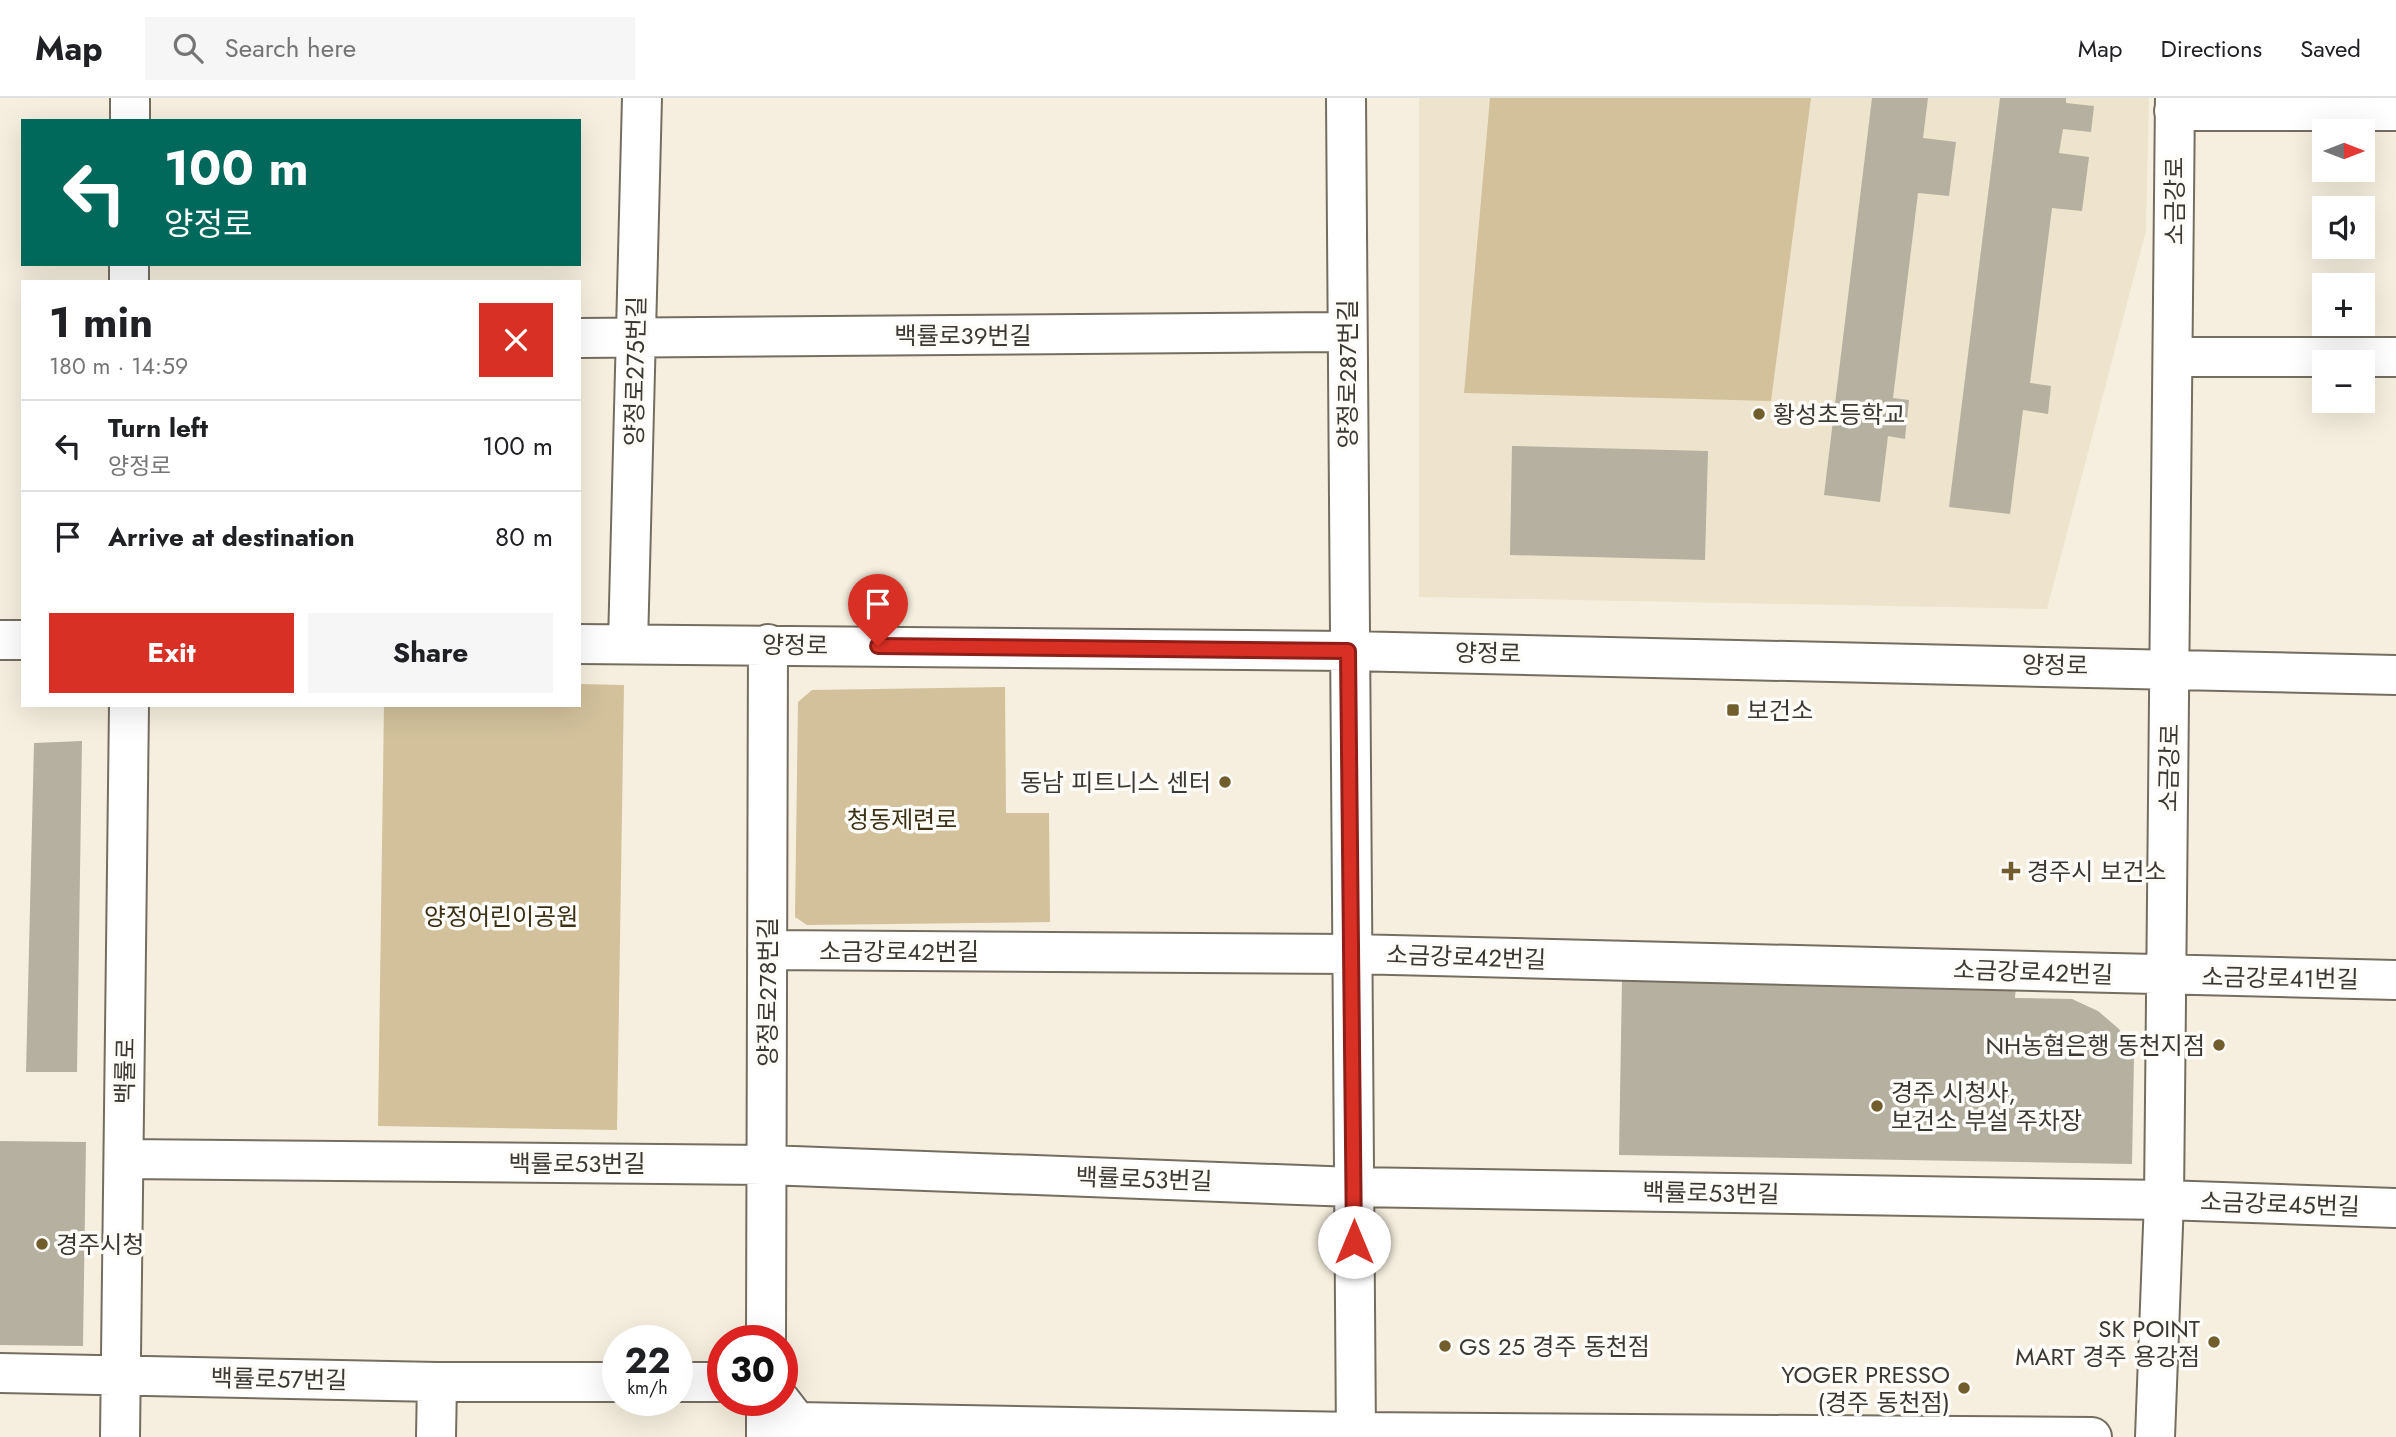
<!DOCTYPE html>
<meta charset="utf-8">
<style>
:root{--surface:#fff;--page:#f6f6f6;--text:#202124;--muted:#757577;--line:#e0e0e0;--accent:#d93025}
body{margin:0;font-family:Jost,"Noto Sans KR",sans-serif;background:var(--page);color:var(--text);height:100vh;display:flex;flex-direction:column;font-size:26px;white-space:nowrap}
*{box-sizing:border-box;margin:0}
p{font-size:23px;color:var(--muted)}
.icon{flex:none;width:38px;height:38px;fill:none;stroke:currentColor;stroke-width:2;stroke-linecap:round;stroke-linejoin:round}
.map{position:relative;flex:1;overflow:hidden}
.panel{position:absolute;left:21px;top:182px;width:560px;height:427px;display:flex;flex-direction:column;background:var(--surface);border-radius:0px;box-shadow:0 7px 28px #0002}
.panel>*{flex:none}
.hud{position:absolute;left:21px;top:21px;width:560px;height:147px;border-radius:0px;box-shadow:0 7px 28px #0002;background:#00695c;color:#fff;overflow:hidden}
.needle{width:46px;rotate:90deg}
.controls{position:absolute;left:2312px;top:21px;display:grid;gap:14px}
.controls a{display:grid;place-items:center;width:63px;height:63px;border-radius:0px;background:var(--surface);box-shadow:0 7px 28px #0002;font-size:35px}
.speed{position:absolute;left:602px;top:1227px;display:flex;gap:14px;font-size:35px;font-weight:700;text-align:center}
.speed>*{display:grid;place-content:center;width:91px;height:91px;border-radius:50%;background:var(--surface);box-shadow:0 7px 28px #0002;line-height:1}
.speed small{font-size:18px;font-weight:400}
.speed .limit{border:10px solid #d22;background:#fff;color:#111}
.pin{position:absolute;display:grid;place-items:center;width:60px;height:60px;color:#fff;margin:-72px -30px;border-radius:50% 50% 50% 0;rotate:-45deg;box-shadow:0 0 7px #0007}
.pin .icon{rotate:45deg}
.me{position:absolute;width:77px;margin:-38px;rotate:0deg;stroke-linejoin:round;filter:drop-shadow(0 0 5px #0008)}
.turn{display:flex;align-items:center;gap:24px;height:147px;padding:0 28px;font-size:32px}
.turn .icon{width:91px;height:91px;stroke-width:2.5}
.turn b{display:block;font-size:49px;line-height:60px}
.round{display:grid;place-items:center;flex:none;width:74px;height:74px;border-radius:0px;background:var(--page)}
.headline{display:flex;align-items:center;justify-content:space-between;height:119px;padding:0 28px}
h1{font-size:42px;font-weight:700;line-height:52px}
.primary-button{display:flex;gap:14px;margin-top:auto;padding:14px 28px}
.primary-button a{flex:1;height:80px;border-radius:0px;background:var(--accent);color:#fff;font-size:28px;font-weight:700;line-height:80px;text-align:center}
.primary-button a+a{background:var(--page);color:var(--text)}
ul{padding:0;list-style:none}
li{display:flex;align-items:center;gap:21px;height:91px;padding:0 28px;border-top:2px solid var(--line)}
li div{flex:1}
li b{display:block;font-size:26px}
li em{font-style:normal}
header{display:flex;align-items:center;gap:42px;box-sizing:border-box;height:98px;padding:0 35px;background:var(--surface);border-bottom:2px solid var(--line)}
header strong{font-size:33px}
nav{display:flex;gap:38px;margin-inline-start:auto;font-size:24px}
.search{width:490px;height:63px;background:var(--page);display:flex;align-items:center;gap:18px;box-sizing:border-box;padding:0 24px;border-radius:0px;color:var(--muted);font-size:26px}
.map>svg:first-child{display:block}
</style>
<header>
<strong>Map</strong>
<div class="search"><svg class="icon" aria-label="search" viewBox="0 0 24 24"><circle cx="10" cy="10" r="6"/><path d="M15 15l6 6"/></svg>Search here</div>
<nav><a>Map</a><a>Directions</a><a>Saved</a></nav>
</header>
<div class="map">
<svg width="2396" height="1339" viewBox="0 0 2396 1339">
<rect width="100%" height="100%" fill="#f6efdf"/>
<!-- built -->
<path fill="#eee4cd" d="M1419 0H2149L2146 133 2047 511 1419 499Z"/>
<!-- green -->
<path fill="#d2c19b" d="M1490 0H1811L1771 303 1464 295Z
M579 586 624 587 617 1032 378 1028 384 607H579Z
M1005 589 1006 715H1049L1050 824 807 827 795 819 798 604 812 592Z"/>
<!-- building -->
<path fill="#b6b0a1" d="M1872 0H1928L1923 40 1956 44 1949 98 1918 95 1893 300 1909 302 1905 341 1888 338 1880 404 1824 397Z
M2000 0H2066V5L2094 8 2091 34 2063 31 2059 55 2089 59 2082 113 2052 110 2030 285 2051 288 2048 316 2023 312 2010 416 1949 409Z
M1512 348 1708 353 1705 462 1510 457Z
M82 643 77 974H26L34 645Z
M1622 881 2016 888 2015 900 2072 901 2098 913 2119 931 2134 958 2132 1066 1619 1057Z
M0 1043 86 1044 83 1248 0 1247Z"/>
<g fill="none" stroke-linecap="round" stroke-linejoin="round">
<!-- minor casing -->
<g stroke="#746e61" stroke-width="42">
<path id="minor" d="M1346 0 1356 1339
M2174 13H2396
M130 23V0
M129 184V166
M579 240 1347 234
M2174 259H2396
M0 542H23
M579 546 1348 553 2396 577
M628 546 642 0
M767 852 1351 856 2396 882
M124 1061 767 1067 1353 1089 2164 1102 2396 1110
M766 1242 768 546
M0 1275 437 1284H618
M677 1284H723
M780 1302 797 1324 1356 1334 2092 1339
M120 1339 129 607
M436 1339 437 1284
M766 1339V1302
M2155 1339 2164 1102 2175 0"/>
</g>
<!-- minor -->
<use href="#minor" stroke="#fff" stroke-width="38"/>
</g>
<g fill="none" stroke-linecap="round" stroke-linejoin="round">
<!-- route casing -->
<g stroke="#8d1f18" stroke-width="18">
<path id="route" d="M878 548 1348 553 1354 1144"/>
</g>
<!-- route -->
<use href="#route" stroke="#d93025" stroke-width="12"/>
</g>
<!-- markers -->
<g fill="#725e2d" stroke="#fefcf9" stroke-width="2.5">
<circle cx="1759" cy="316" r="7"/>
<rect x="1726" y="605" width="14" height="14" rx="3.5"/>
<circle cx="1225" cy="684" r="7"/>
<path d="M2007.5 762.5h7v7h7v7h-7v7h-7v-7h-7v-7h7z"/>
<circle cx="2219" cy="947" r="7"/>
<circle cx="1877" cy="1008" r="7"/>
<circle cx="42" cy="1146" r="7"/>
<circle cx="2214" cy="1244" r="7"/>
<circle cx="1445" cy="1248" r="7"/>
<circle cx="1964" cy="1290" r="7"/>
</g>
<g text-anchor="middle" dominant-baseline="central" stroke-width="7" stroke-linejoin="round" paint-order="stroke">
<!-- street labels -->
<g font-size="24" fill="#3c3933" stroke="#fefcf9">
<text transform="translate(2174 103) rotate(-90)">소금강로</text>
<text x="963" y="237">백률로39번길</text>
<text transform="translate(635 273) rotate(-89)">양정로275번길</text>
<text transform="translate(1347 276) rotate(-90)">양정로287번길</text>
<text transform="translate(795 547) rotate(1)">양정로</text>
<text transform="translate(1488 555) rotate(1)">양정로</text>
<text transform="translate(2055 567) rotate(1)">양정로</text>
<text transform="translate(2169 670) rotate(-89)">소금강로</text>
<text x="899" y="853">소금강로42번길</text>
<text transform="translate(1466 859) rotate(2)">소금강로42번길</text>
<text transform="translate(2033 874) rotate(2)">소금강로42번길</text>
<text transform="translate(2280 880) rotate(1)">소금강로41번길</text>
<text transform="translate(767 894) rotate(-90)">양정로278번길</text>
<text transform="translate(125 973) rotate(-89)">백률로</text>
<text x="577" y="1065">백률로53번길</text>
<text transform="translate(1144 1081) rotate(2)">백률로53번길</text>
<text transform="translate(1711 1095) rotate(1)">백률로53번길</text>
<text transform="translate(2280 1106) rotate(2)">소금강로45번길</text>
<text transform="translate(279 1281) rotate(1)">백률로57번길</text>
</g>
<!-- poi labels -->
<g font-size="24" fill="#3c3933" stroke="#fefcf9" text-anchor="start">
<text x="1773" y="316">황성초등학교</text>
<text x="1747" y="612">보건소</text>
<text x="1211" y="684" text-anchor="end">동남 피트니스 센터</text>
<text x="2027" y="773">경주시 보건소</text>
<text x="2205" y="947" text-anchor="end">NH농협은행 동천지점</text>
<text x="1891" y="994">경주 시청사,<tspan x="1891" dy="28">보건소 부설 주차장</tspan></text>
<text x="56" y="1146">경주시청</text>
<text x="2200" y="1230" text-anchor="end">SK POINT<tspan x="2200" dy="28">MART 경주 용강점</tspan></text>
<text x="1459" y="1248">GS 25 경주 동천점</text>
<text x="1950" y="1276" text-anchor="end">YOGER PRESSO<tspan x="1950" dy="28">(경주 동천점)</tspan></text>
</g>
<!-- park labels -->
<g font-size="24" fill="#3c3115" stroke="#fefcf9">
<text x="902" y="721">청동제련로</text>
<text x="501" y="818">양정어린이공원</text>
</g>
</g>
</svg>
<div class="controls">
<a><svg class="needle" viewBox="-14 -14 28 28"><path d="M0-13l5 13h-10z" fill="#e53935"/><path d="M0 13l5-13h-10z" fill="#757577"/></svg></a>
<a><svg class="icon" aria-label="sound" viewBox="0 0 24 24"><path d="M4 9h4l5-4v14l-5-4H4zM17 9q2 3 0 6"/></svg></a>
<a>+</a>
<a>−</a>
</div>
<div class="speed"><div>22<small>km/h</small></div><div class="limit">30</div></div>
<div class="pin" style="left:878px;top:548px;background:#d93025"><svg class="icon" aria-label="arrive" viewBox="0 0 24 24"><path d="M6 21V4h12l-3 4 3 4H6"/></svg></div>
<svg class="me" style="left:1354px;top:1144px" viewBox="-20 -20 40 40"><circle r="19" fill="#fff"/><path d="M0-13L10 11 0 6-10 11z" fill="#d93025"/></svg>
<div class="hud">
<div class="turn"><svg class="icon" aria-label="left" viewBox="0 0 24 24"><path d="M17 20v-9H6M10 6l-5 5 5 5"/></svg><div><b>100 m</b>양정로</div></div>
</div>
<section class="panel">
<div class="headline"><div><h1>1 min</h1><p>180 m · 14:59</p></div><a class="round" style="background:#d93025;color:#fff"><svg class="icon" aria-label="close" viewBox="0 0 24 24"><path d="M6 6l12 12M18 6L6 18"/></svg></a></div>
<ul>
<li><svg class="icon" aria-label="left" viewBox="0 0 24 24"><path d="M17 20v-9H6M10 6l-5 5 5 5"/></svg><div><b>Turn left</b><p>양정로</p></div><em>100 m</em></li>
<li><svg class="icon" aria-label="arrive" viewBox="0 0 24 24"><path d="M6 21V4h12l-3 4 3 4H6"/></svg><div><b>Arrive at destination</b></div><em>80 m</em></li>
</ul>
<div class="primary-button"><a>Exit</a><a>Share</a></div>
</section>
</div>
